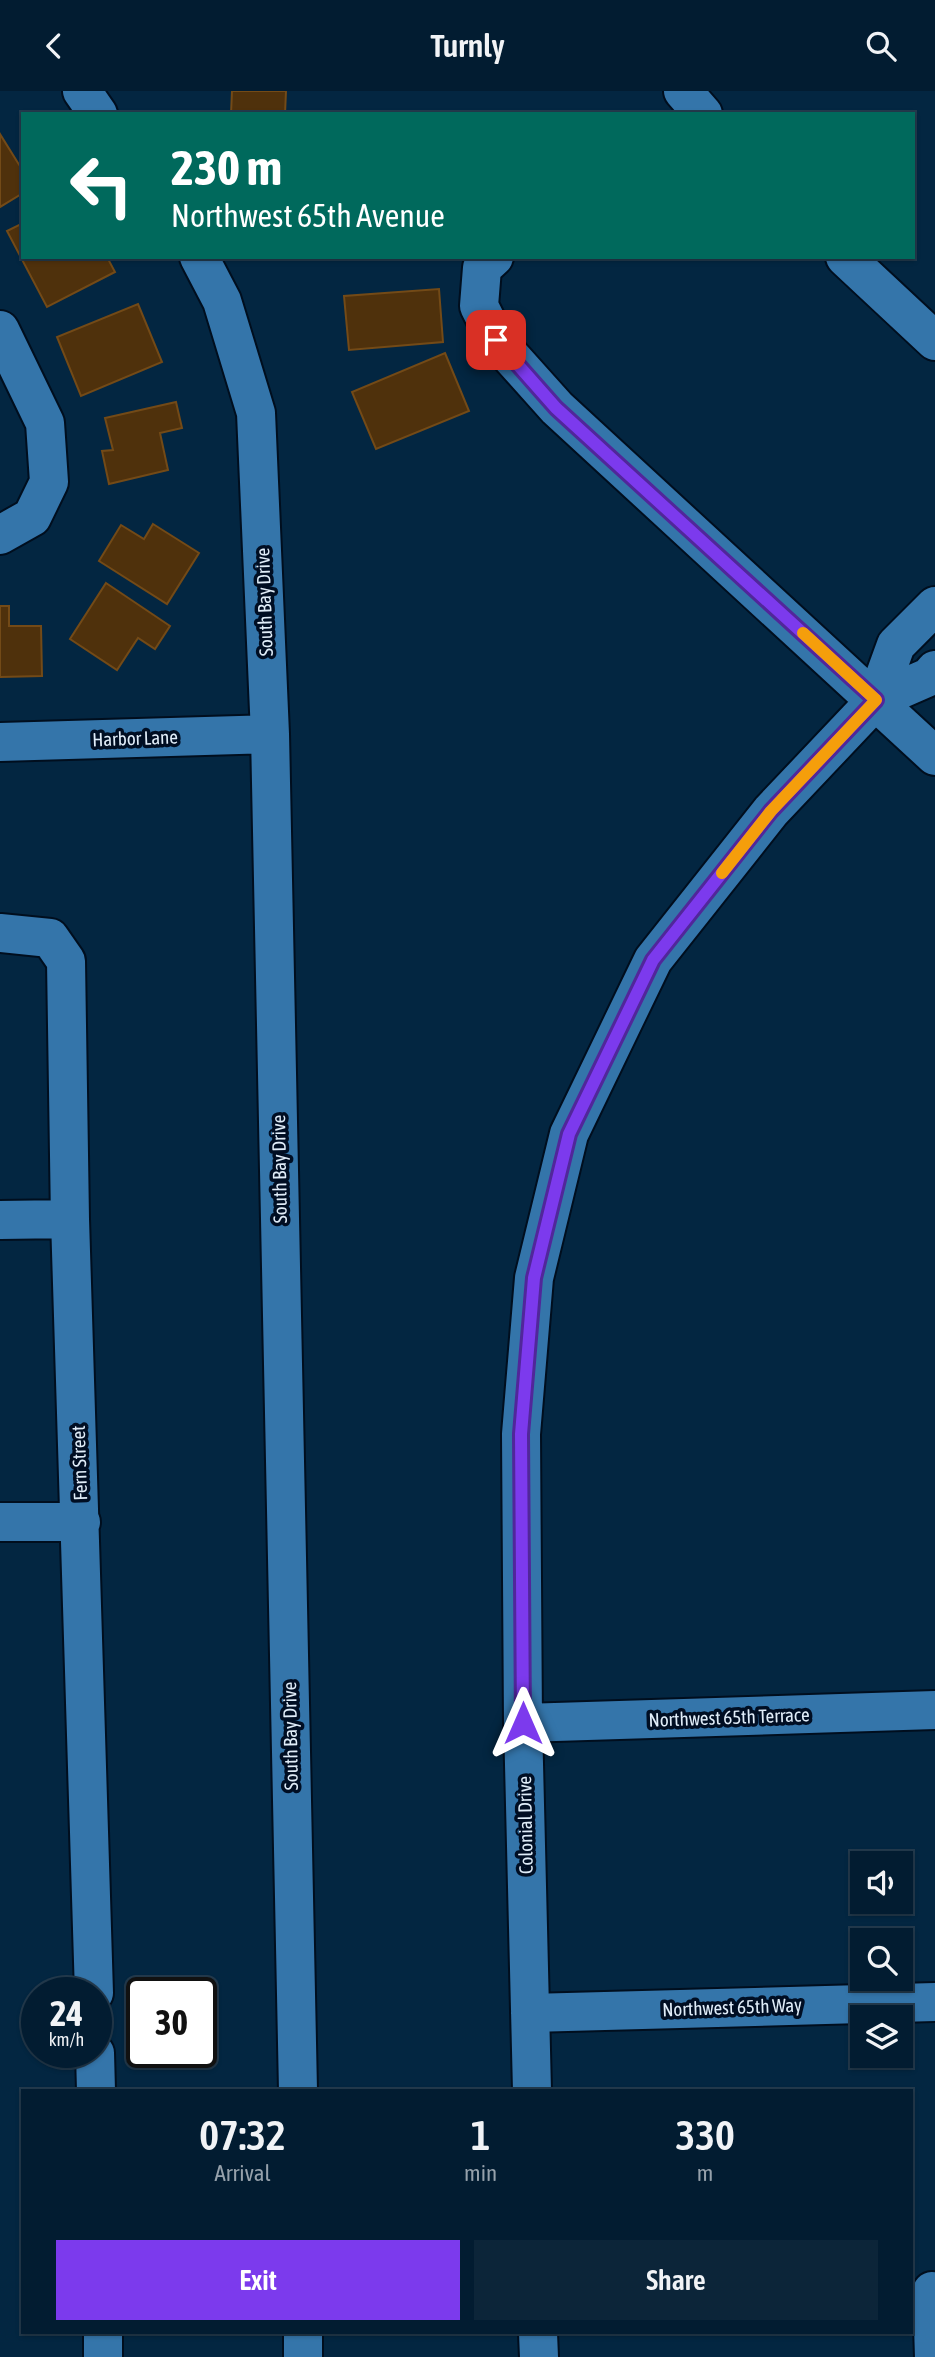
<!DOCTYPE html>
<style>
:root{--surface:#021c31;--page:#0c2539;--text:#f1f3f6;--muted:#96a1ab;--line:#233a4d;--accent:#7c3aed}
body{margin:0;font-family:"Asap Condensed",sans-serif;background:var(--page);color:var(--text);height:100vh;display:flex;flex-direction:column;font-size:26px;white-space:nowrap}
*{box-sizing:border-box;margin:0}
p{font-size:23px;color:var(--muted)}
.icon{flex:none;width:38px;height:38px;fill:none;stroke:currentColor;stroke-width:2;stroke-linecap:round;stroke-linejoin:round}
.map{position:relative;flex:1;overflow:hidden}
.panel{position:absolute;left:21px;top:1998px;width:892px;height:245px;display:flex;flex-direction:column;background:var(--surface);border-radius:0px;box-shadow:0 2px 5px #0004,0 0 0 2px var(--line)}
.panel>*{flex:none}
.hud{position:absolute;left:21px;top:21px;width:894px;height:147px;border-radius:0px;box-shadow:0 2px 5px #0004,0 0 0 2px var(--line);background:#00695c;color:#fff;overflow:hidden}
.tools{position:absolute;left:850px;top:1760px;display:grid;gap:14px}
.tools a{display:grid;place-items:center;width:63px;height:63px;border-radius:0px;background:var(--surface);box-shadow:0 2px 5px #0004,0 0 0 2px var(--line);font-size:35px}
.speed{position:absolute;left:21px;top:1886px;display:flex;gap:14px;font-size:35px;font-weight:700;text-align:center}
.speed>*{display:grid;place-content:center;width:91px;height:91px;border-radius:50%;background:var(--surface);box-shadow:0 2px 5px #0004,0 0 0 2px var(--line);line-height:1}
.speed small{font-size:18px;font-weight:400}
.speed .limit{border:4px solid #111;border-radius:10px;background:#fff;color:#111}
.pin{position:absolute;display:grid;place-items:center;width:60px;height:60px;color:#fff;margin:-30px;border-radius:14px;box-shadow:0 4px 10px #0006}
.me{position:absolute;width:77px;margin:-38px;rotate:0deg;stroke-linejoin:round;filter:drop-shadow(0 0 5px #0008)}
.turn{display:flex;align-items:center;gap:24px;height:147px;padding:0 35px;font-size:32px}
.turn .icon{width:91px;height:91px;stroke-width:2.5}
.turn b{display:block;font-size:49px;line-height:60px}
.eta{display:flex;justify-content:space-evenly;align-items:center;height:119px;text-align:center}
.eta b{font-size:42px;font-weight:600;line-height:49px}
.button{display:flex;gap:14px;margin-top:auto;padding:14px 35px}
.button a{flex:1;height:80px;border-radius:0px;background:var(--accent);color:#fff;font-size:28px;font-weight:600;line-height:80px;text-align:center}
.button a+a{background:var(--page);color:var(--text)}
header{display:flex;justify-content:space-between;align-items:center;height:91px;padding:0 35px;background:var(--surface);font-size:32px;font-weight:600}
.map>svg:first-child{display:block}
</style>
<header><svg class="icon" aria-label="back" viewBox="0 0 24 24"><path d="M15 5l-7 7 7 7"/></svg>Turnly<svg class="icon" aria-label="search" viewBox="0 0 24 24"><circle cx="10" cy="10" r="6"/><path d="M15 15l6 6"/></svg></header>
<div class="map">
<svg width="935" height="2266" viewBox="0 0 935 2266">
<rect width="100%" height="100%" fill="#032641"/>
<!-- building -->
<path fill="#4f310c" stroke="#734a17" stroke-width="2" d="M232 0H286L285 23H231Z
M0 43 23 80V102L0 116Z
M23 132V166H107L115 181 47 216 7 140Z
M439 198 443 251 349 259 344 205Z
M138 213 162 271 81 305 57 246Z
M445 262 469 320 376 358 352 301Z
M176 311 182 337 160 342 168 379 109 393 102 360 113 359 105 327Z
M153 433 199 462 167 513 99 470 121 434 144 448Z
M106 492 170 535 155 558 138 547 117 579 70 548Z
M0 515H9V535H41L42 585 0 586Z"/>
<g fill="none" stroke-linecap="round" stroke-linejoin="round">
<!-- minor casing -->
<g stroke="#000e1e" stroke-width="42">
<path id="minor" d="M82 0 98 23
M683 0 703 23
M199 166 222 210 256 322 270 643 298 2000
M494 166 482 177 479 215 496 249 557 317 935 665
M845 166 935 250
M0 239 45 332 49 391 32 426 0 444
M876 609 896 554 935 515
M0 651 270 643
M0 842 50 847 66 870 70 1128 94 1902
M0 1129 70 1128
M0 1431H81
M523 1632 935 1619
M530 1922 935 1911
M95 1962 96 2000
M532 2000 523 1632 521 1343 534 1187 569 1043 653 869 771 720 876 609 929 586 935 579
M932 2200 934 2266
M103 2242V2266
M303 2242V2266
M538 2242 539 2266"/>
</g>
<!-- minor -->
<use href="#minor" stroke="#3475aa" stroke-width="38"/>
</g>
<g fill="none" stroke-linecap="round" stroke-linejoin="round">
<!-- route casing -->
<g stroke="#51269a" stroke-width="18">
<path id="route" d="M496 249 556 317 876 609 771 720 653 869 569 1043 534 1187 521 1343 523 1632"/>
</g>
<!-- route -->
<use href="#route" stroke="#7c3aed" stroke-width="12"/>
<!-- slow -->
<path stroke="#f59e0b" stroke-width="12" d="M722 782 771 720 876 609 803 542"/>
</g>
<g text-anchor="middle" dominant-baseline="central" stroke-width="7" stroke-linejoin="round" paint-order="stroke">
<!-- street labels -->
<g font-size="19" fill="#e0edf9" stroke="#000e23">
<text transform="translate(264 511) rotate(-92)">South Bay Drive</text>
<text transform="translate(135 647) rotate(-2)">Harbor Lane</text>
<text transform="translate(279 1078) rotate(-91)">South Bay Drive</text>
<text transform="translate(79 1372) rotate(-92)">Fern Street</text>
<text transform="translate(729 1626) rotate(-2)">Northwest 65th Terrace</text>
<text transform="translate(290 1645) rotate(-91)">South Bay Drive</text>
<text transform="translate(525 1734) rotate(-91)">Colonial Drive</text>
<text transform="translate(732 1916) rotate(-2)">Northwest 65th Way</text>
</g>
</g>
</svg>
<div class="tools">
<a><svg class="icon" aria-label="sound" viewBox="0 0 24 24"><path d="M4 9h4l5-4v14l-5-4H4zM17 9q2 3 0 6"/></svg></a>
<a><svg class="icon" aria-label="search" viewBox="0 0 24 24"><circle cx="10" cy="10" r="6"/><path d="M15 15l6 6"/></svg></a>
<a><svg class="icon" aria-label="layers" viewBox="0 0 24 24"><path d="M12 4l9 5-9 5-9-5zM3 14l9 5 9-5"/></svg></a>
</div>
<div class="speed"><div>24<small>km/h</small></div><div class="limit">30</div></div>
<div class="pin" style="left:496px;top:249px;background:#d93025"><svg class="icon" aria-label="arrive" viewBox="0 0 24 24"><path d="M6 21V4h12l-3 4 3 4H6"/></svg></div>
<svg class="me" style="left:523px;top:1632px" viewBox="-20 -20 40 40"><path d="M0-17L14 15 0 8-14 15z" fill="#7c3aed" stroke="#fff" stroke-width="4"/></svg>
<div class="hud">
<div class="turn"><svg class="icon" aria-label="left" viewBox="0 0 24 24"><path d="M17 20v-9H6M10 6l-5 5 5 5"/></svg><div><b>230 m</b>Northwest 65th Avenue</div></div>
</div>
<section class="panel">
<div class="eta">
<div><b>07:32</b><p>Arrival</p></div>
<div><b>1</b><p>min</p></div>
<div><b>330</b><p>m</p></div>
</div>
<div class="button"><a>Exit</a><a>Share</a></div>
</section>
</div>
